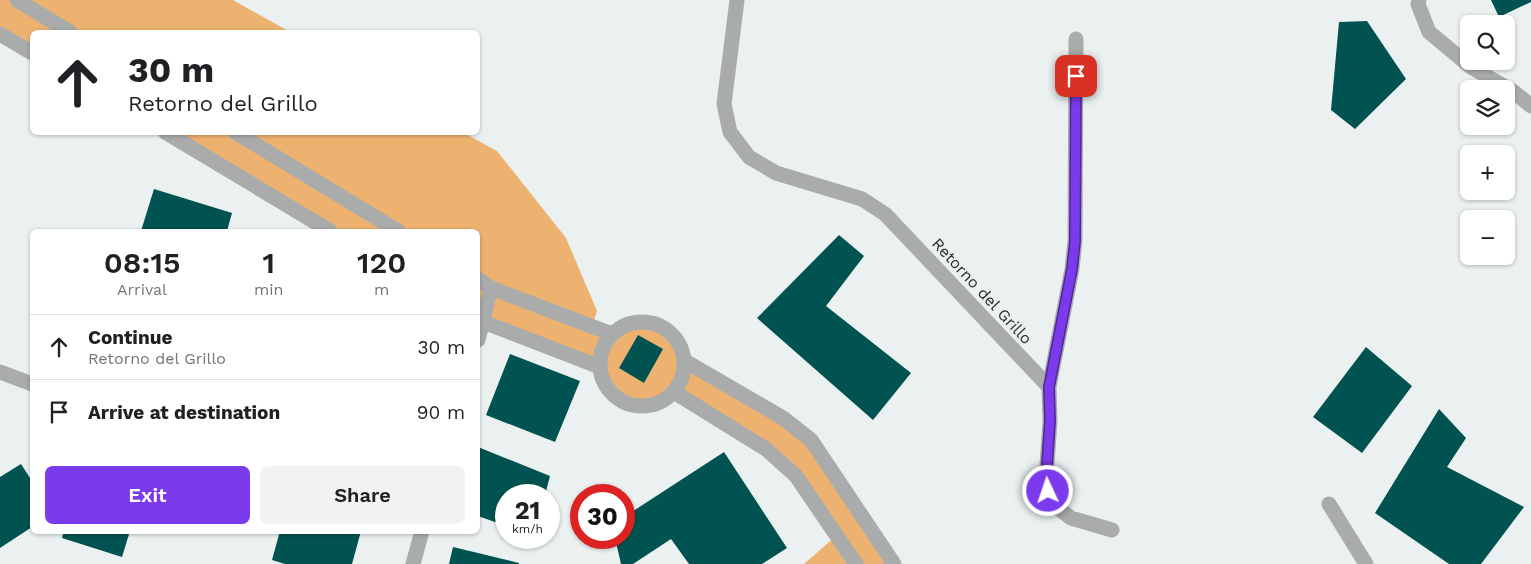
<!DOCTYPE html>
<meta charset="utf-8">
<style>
:root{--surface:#fff;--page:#f2f2f2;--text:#202124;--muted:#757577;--line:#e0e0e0;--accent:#7c3aed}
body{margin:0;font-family:"Work Sans",sans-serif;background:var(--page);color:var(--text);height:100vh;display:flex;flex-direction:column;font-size:19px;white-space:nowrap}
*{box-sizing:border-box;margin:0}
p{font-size:16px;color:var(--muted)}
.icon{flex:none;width:28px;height:28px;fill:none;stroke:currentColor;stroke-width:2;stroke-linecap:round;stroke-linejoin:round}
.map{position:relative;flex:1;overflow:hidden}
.details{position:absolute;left:30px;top:229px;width:450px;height:305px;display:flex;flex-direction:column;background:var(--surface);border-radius:8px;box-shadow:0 1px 4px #0004}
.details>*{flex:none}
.hud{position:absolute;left:30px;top:30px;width:450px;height:105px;border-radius:8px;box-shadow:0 1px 4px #0004;background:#fff;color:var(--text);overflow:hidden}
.controls{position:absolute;left:1460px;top:15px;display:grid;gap:10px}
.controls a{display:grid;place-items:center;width:55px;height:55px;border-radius:8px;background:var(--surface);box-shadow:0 1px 4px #0004;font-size:25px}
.speed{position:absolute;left:495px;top:484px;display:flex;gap:10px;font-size:25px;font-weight:700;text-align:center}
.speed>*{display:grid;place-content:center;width:65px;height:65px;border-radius:50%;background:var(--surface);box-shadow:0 1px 4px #0004;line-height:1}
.speed small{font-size:12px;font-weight:400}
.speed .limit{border:8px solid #d22;background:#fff;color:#111}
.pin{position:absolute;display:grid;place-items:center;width:42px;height:42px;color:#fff;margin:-21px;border-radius:10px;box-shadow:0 2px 8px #0006}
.me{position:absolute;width:55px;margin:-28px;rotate:357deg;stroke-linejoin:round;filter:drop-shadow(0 0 4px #0008)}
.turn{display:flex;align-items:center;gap:18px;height:105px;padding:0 15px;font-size:22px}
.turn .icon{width:65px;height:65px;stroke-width:2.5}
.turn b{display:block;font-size:35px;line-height:42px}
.eta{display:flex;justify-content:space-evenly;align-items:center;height:85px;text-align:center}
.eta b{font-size:30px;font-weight:600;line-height:35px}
.action{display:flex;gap:10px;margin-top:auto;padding:10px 15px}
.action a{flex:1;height:58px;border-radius:8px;background:var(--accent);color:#fff;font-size:20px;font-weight:600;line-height:58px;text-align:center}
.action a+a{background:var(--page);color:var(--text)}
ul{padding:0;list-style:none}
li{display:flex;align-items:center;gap:15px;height:65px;padding:0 15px;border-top:1px solid var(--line)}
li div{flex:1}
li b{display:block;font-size:19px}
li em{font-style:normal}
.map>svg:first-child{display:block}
</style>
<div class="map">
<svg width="1531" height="564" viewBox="0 0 1531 564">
<rect width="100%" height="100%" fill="#eaf1f0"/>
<!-- green -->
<path fill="#eeb270" d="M0 0H233L290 32H32V53L0 34Z
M165 133H464L497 151 566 238 597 311 592 326 612 334C644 311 676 322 685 361L811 440 894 564H804L837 535 796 476 674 392C643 418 609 407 600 367L478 320V231H330Z"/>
<!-- building -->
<path fill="#005350" d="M1491 0H1531V2L1499 17Z
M1367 21 1406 79 1355 129 1331 110 1339 22Z
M154 189 232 213 227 231H141Z
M839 235 864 256 826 306 911 373 873 420 757 318Z
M638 335 663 349 644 383 619 368Z
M1366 347 1412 386 1362 453 1313 417Z
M510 354 580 381 555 442 486 415Z
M1439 409 1466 438 1447 467 1524 507 1481 564H1449L1375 513Z
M478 447 550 476 545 495H506V526L478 516Z
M724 452 787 548 762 564H689L671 539 633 564H621L615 538H624V517Z
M21 464 32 481V527L0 548V477Z
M64 531H130L122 557 62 538Z
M280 531H361L352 564H285L272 560Z
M453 547 519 563V564H449Z"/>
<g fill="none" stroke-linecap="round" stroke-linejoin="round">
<!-- minor -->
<path stroke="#a9acab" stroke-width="15" d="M737 0 724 104 730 132 749 157 776 173 862 199 885 214 1049 387
M1419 0 1418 4 1429 32 1471 67 1514 92 1531 106
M1076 39 1075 241 1072 269 1049 387 1050 421 1046 480 1051 503 1071 518 1112 530
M478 340 491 288
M0 372 32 384
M1329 504 1366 564
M413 564 422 531"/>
<!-- tertiary -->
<path stroke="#a9acab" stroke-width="15" d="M17 0 70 32
M0 34 32 53
M165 132 330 231
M235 132 398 231
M478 279 491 288 612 334
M478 320 600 367
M600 364a42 42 0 1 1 84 0a42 42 0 1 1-84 0Z
M685 361 783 418 811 440 894 564
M674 392 766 449 796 476 856 564"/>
</g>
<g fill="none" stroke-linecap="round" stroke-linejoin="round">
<!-- route casing -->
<g stroke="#51269a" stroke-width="12">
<path id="route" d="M1048 491 1046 480 1050 421 1049 387 1072 269 1075 241 1076 76"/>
</g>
<!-- route -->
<use href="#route" stroke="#7c3aed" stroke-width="9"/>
</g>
<g text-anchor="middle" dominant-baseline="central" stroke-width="5" stroke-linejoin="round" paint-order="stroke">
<!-- street labels -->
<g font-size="16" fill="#272a2a" stroke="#eaf1f0">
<text transform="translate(982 291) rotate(47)">Retorno del Grillo</text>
</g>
</g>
</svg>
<div class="controls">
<a><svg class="icon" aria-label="search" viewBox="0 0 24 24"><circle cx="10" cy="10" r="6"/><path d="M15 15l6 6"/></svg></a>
<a><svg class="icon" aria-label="layers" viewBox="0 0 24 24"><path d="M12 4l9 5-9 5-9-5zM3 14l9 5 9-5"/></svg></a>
<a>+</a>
<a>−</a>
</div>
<div class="speed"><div>21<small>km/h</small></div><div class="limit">30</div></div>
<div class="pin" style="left:1076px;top:76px;background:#d93025"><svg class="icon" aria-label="arrive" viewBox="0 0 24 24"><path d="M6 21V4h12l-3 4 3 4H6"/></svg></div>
<svg class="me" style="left:1048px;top:491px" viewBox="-20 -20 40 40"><circle r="17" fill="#7c3aed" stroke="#fff" stroke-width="3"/><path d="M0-11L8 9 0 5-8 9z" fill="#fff"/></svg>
<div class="hud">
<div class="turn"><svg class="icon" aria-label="ahead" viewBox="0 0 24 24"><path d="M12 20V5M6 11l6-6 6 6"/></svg><div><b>30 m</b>Retorno del Grillo</div></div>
</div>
<section class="details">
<div class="eta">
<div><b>08:15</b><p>Arrival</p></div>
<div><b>1</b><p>min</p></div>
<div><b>120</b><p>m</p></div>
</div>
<ul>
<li><svg class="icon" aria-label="ahead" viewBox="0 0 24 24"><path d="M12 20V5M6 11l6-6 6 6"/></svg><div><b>Continue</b><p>Retorno del Grillo</p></div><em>30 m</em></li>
<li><svg class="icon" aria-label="arrive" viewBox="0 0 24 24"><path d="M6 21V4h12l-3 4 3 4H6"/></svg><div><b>Arrive at destination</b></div><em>90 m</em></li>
</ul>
<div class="action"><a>Exit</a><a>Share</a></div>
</section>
</div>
